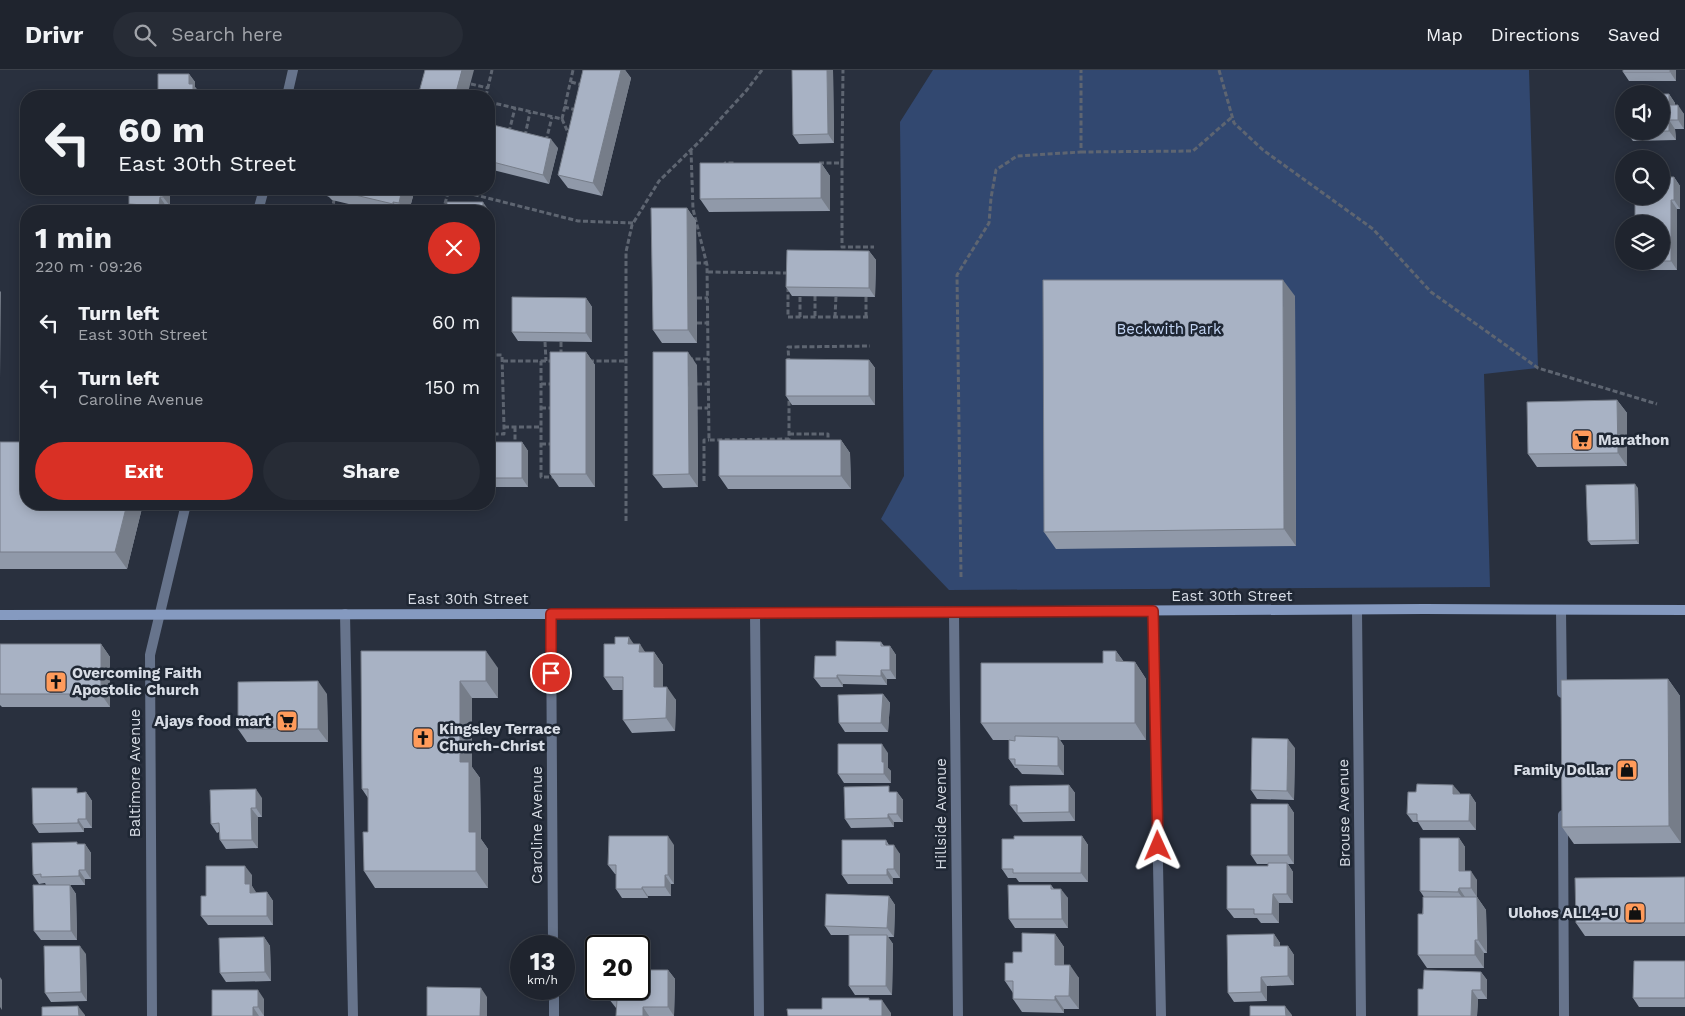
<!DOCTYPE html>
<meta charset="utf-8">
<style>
:root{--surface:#1f242e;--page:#272c36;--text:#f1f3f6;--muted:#a1a4aa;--line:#3c414a;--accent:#d93025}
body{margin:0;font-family:"Work Sans",sans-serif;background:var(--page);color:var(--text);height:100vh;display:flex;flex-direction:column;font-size:19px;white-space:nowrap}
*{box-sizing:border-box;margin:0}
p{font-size:16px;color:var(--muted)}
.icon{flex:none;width:28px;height:28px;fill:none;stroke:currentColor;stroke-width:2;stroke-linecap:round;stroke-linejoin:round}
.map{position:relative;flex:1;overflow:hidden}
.side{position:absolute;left:20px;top:135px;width:475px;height:305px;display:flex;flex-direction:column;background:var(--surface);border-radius:20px;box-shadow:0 2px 12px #0003,0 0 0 1px var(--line)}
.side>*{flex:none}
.guide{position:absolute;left:20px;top:20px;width:475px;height:105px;border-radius:20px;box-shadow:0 2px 12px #0003,0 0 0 1px var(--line);background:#1f242e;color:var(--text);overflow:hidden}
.buttons{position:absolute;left:1615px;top:15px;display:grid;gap:10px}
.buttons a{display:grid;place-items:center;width:55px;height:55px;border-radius:50%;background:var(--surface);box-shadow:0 2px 12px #0003,0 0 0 1px var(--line);font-size:25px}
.speed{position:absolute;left:510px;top:865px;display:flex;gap:10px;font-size:25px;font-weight:700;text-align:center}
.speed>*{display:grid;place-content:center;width:65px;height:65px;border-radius:50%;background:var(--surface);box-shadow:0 2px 12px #0003,0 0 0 1px var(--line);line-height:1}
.speed small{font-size:12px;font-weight:400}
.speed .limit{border:2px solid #111;border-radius:8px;background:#fff;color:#111}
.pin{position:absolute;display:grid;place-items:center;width:42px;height:42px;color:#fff;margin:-21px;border:2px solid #fff;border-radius:50%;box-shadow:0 1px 5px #0007}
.me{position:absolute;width:55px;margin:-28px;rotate:359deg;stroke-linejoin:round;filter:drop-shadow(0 0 4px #0008)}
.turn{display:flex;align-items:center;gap:18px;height:105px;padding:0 15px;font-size:22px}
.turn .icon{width:65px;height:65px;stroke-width:2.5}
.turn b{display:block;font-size:35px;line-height:42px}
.round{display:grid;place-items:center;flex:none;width:52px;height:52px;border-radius:26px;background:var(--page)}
.overview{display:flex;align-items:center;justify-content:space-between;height:85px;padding:0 15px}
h1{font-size:30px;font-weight:700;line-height:38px}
.button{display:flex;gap:10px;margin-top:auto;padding:10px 15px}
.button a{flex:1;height:58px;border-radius:30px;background:var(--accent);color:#fff;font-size:20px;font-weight:700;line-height:58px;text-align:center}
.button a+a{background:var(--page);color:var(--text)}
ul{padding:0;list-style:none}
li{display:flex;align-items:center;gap:15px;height:65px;padding:0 15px}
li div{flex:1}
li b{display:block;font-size:19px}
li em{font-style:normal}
header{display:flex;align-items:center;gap:30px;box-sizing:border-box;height:70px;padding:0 25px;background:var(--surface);border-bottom:1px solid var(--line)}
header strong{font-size:24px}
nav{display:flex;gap:28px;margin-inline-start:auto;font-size:18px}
.search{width:350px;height:45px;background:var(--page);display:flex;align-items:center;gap:12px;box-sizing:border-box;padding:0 18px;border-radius:28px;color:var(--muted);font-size:19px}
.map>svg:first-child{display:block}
</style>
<header>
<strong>Drivr</strong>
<div class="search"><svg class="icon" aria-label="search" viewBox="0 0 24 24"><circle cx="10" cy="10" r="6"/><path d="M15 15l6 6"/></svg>Search here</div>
<nav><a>Map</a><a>Directions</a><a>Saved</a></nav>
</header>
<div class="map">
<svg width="1685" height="946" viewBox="0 0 1685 946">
<rect width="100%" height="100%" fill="#29303e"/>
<!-- green -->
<path fill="#324870" d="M933 0H1529L1538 298 1484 304 1490 517 949 520 881 449 904 406 900 52Z"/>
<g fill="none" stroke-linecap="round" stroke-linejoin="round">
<!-- path -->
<path stroke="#5e6571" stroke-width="3" stroke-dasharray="5 2.5" stroke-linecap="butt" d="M1219 0 1234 53 1263 80 1373 159 1431 222 1538 298 1657 334
M571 12 582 15
M471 14 488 18
M486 26 492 0
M489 32 562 49 573 0
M564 37 576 40
M489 49 492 33
M562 49 570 67
M509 62 515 38
M525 66 530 42
M546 71 552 47
M691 80 693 139 707 195 709 370 789 369V327
M1081 82 1193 81 1232 47
M819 93H842L843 0
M842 93V177H874
M725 97V93H735
M452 119 578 151 633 153
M332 141 334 130
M355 141 356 136
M443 141 449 119
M696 193H707
M708 202 788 203
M788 217V247H869
M815 226V247
M866 227V247
M697 228H708
M800 247V226
M835 247 836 226
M697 253H708
M545 272 546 291
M561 272V286
M489 285H502L504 357V364H489
M503 291H541V357
M541 291H553
M589 291H626
M692 293V289H708
M789 293 788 277 870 276
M541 314H553
M697 314H708
M541 338H553
M697 338H708
M504 357H541V407H556
M515 357V374
M492 364V376
M789 364H828V372
M541 374H553
M704 411V370H709
M626 451V182L632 155 659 111 702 69 746 21 762 0
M961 507 957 205 989 153 991 128 996 100 1017 86 1081 82V0"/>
<!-- lane -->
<path stroke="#67748c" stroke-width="10" d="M1561 540 1562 623
M1153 541 1161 946
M755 543 759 946
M345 544 353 946
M1563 745 1564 946"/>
<!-- street -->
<path stroke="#67748c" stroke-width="10" d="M287 26 293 0
M258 141 264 119
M1357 540 1361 946
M954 542 958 946
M551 544 553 876
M554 919V946
M152 946 150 585 186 434"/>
<!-- secondary -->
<path stroke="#859ac0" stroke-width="10" d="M0 545 551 544 1424 539 1685 540"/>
</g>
<!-- wall -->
<path fill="#9099a9" d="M583 0H625L631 8 602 126 568 118 558 105Z
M792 0H833L834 73 799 74 793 65Z
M1676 0V11H1629L1623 2Z
M189 4 195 12V17L200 23V26H141L158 25Z
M1669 24 1675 33V35L1684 44V59H1675L1676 70 1633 71 1626 62Z
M489 54 558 78 549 114 489 99Z
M821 93 830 106V141L709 142 700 129Z
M1674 107 1680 116V139H1677V200H1641L1635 191Z
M170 119V136H166L165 141H134L129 134Z
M322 119H415L409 141H378L332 130 329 127 327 126Z
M687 138 696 151 697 273H662L653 260Z
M869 181 876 190 875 227 792 226 786 217Z
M1295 226 1296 476 1056 479 1044 462Z
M586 228 592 237V272L518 271 512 262Z
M586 282 595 295V417H559L550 404Z
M869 290 875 298V335H792L786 326Z
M697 295 698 417 663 418 653 405Z
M1617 330 1627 343V396L1537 397 1528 384Z
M841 370 850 383 851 419H728L719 406Z
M0 372 26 434H143L127 499H0Z
M489 372H522L528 381V417H489Z
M1638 418 1639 474 1591 475 1588 471Z
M881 572 884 576H890L896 585V609H887V615L843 614V617H821L814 608 836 586Z
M0 574H101L110 587V637H2L0 635Z
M615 574H634L645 582H654L663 595V617L676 630 675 661 632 663 623 650V620H613L604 607Z
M361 581 498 598V628H472V697L480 708 481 769 488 779V818H375L364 801 368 762V728L362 719Z
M1116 581 1124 592H1135L1146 609V670H1060L1064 676V705L1022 704 1017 698H1015L1009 689V670H993L981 653 1103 593Z
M1668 609 1680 626 1681 773 1574 774 1562 757Z
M327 624 328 672H247L238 659Z
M883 624 890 633 888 662H845L839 653Z
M1295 678 1294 730 1257 729 1251 720Z
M888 683V698L891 701V713H844L838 704Z
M1069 715 1075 723V751L1023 752 1010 735Z
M86 722 92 731V758H84V762L39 763 33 754 81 723Z
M892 722H897L903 730V752H894V757L851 758 845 749Z
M1460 723V724H1470L1476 733V760H1423L1418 752H1413L1407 744Z
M262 728V747H258V778L226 779 220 770 219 762 217 763 211 754Z
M1288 734 1294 743V794H1288L1293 802V833H1279V853H1261L1257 848H1234L1227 839 1268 796V794H1257L1251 785Z
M1082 766 1088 775V812H1019L1016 808H1008L1002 799 1014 769Z
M1459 768 1465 777V801L1477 810V827L1486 840 1487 883H1484V898H1427L1418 885 1424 827 1420 821Z
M886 770 889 775 900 784V808H893V814H848L842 805Z
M79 774H85L91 783V809H85V815H70L76 824 77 870H41L34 861 46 815 45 813 39 814 33 805Z
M674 775V814H671V826H648V828H622L616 819V804H615L608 795Z
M252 805V816L256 823 267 822 273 831V855H208L201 846 206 826Z
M1685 807V866H1585L1576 853Z
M1051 815 1054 819 1068 828V858H1015L1009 849Z
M889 826 895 835 894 867H888L893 874 892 925H855L849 916V865H831L825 856Z
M1055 864 1064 877V895L1079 908V939H1064V943L1022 942 1013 929V923L1005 911 1013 893 1022 882Z
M1274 864 1280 873V876H1288L1294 885V915L1267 916V931L1234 932 1228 923Z
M264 867 270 876 271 911 226 912 220 903Z
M86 884 87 931 51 932 45 923Z
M1685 891V937H1639L1633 928Z
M668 900 675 909 674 946H649L616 938 609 929Z
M1481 902 1487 910V929H1478L1477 946H1418L1423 919Z
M264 929V946H212Z"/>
<!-- shaded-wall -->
<path fill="#767d89" d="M462 0H474L467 26H455Z
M621 0H625L631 8 602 126 593 113Z
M827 0H833L834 73 828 64Z
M1670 0H1676V11L1670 2Z
M189 4 195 12V17L200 23V26H196L189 14Z
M1669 24 1675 33V44L1669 35Z
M1678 35 1684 44V59L1678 50Z
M1669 50 1675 59 1676 70 1669 61Z
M551 69 558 78 549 114 543 105Z
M821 93 830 106V141L821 128Z
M1674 107 1680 116V139L1674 130Z
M164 119H170V136L163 127Z
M402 119H415L409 141H405L399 133Z
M160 127 166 136 165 141H163L159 136Z
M1671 130 1677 139V200L1671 191Z
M393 132 400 141H398L393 134Z
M483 132 492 145V267L489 262V141H483Z
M687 138 696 151 697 273 688 260Z
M869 181 876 190 875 227 869 218Z
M1283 210 1295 226 1296 476 1284 459Z
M0 221 1 222 0 308Z
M586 228 592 237V272L586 263Z
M586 282 595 295V417L586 404Z
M688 282 697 295 698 417 689 404Z
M869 290 875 298V335L869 326Z
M1617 330 1627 343V396L1618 383Z
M841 370 850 383 851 419 841 406Z
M522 372 528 381V417L522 408Z
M1635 414 1638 418 1639 474 1636 470Z
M127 434H143L127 499 115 482Z
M629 567 638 580 628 574Z
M101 574 110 587V637L101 624Z
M640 574 649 588 639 582Z
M890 576 896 585V609L890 600Z
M486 581 498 598V628L486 611Z
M1116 581 1128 598 1116 591Z
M654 582 663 595V630L654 617Z
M1135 592 1146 609V670L1135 653Z
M881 600 887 609V615L881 606Z
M837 605 843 614V617L837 608Z
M1668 609 1680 626 1681 773 1669 756Z
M318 611 327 624 328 672 318 659Z
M460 611 472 628V697L480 708 481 769 488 779V818L476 801 469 762 460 692Z
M667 617 676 630 675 661 666 648Z
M883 624 890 633 888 662 881 653Z
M1058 667 1064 676V705L1058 696Z
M1288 669 1295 678 1294 730 1287 721Z
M882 674 888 683V698L891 701V713L884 704 882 692Z
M1069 715 1075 723V751L1069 742Z
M1453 715 1460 723V733L1453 724Z
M256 719 262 728V747L256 738Z
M86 722 92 731V758L86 749Z
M897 722 903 730V752L897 744Z
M1470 724 1476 733V760L1469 751Z
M1288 734 1294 743V794L1288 785Z
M251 738 258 747V778L252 770Z
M888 744 894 752V757L888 748Z
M78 749 84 758V762L78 753Z
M668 766 674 775V814L668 805Z
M1082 766 1088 775V812L1081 803Z
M1459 768 1465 777V810L1459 801Z
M85 774 91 783V809L85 800Z
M894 775 900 784V808L894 799Z
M1287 793 1293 802V833L1287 824Z
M245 796 252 805V816L256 822 250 823 245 814Z
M887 799 893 808V814L887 805Z
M79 800 85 809V815L79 806Z
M1471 801 1477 810V827L1471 818Z
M665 805 671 814V826L665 817Z
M70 815 76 824 77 870 71 861Z
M642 817 648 826V828L642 819Z
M1459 818 1465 827V831L1458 822Z
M1061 819 1068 828V858L1062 849Z
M267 822 273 831V855L267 846Z
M1273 824 1279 833V853L1272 844Z
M889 826 895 835 894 867 887 858Z
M1477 827 1486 840 1487 883 1478 870Z
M1055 864 1064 877V908L1055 895Z
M1274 864 1280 873V885L1274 876Z
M887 865 893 874 892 925 886 916Z
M264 867 270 876 271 911 265 902Z
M1475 870 1484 883V898L1475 885Z
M80 876 86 884 87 931 81 922Z
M1288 876 1294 885V915L1288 906Z
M1070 895 1079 908V939L1069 926Z
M668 900 675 909 674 946 668 937Z
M1481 902 1487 910V929L1481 920Z
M0 907 2 910V940L0 937Z
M1261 907 1267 916V931L1261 922Z
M481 918 487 927V946H480Z
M258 920 264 929V946L258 937Z
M1472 920 1478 929 1477 946H1471Z
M1055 926 1064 939V943L1055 930Z
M882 930 891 943V946H882Z
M78 936 85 945V946H79Z
M1285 936 1292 945V946H1286Z
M253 937 259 946H253Z
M643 937 649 946H643Z"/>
<!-- building -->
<path fill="#a8b2c4" stroke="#767d89" d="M425 0H462L455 26H418Z
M583 0H621L593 113 558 105Z
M792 0H827L828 64 793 65Z
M1623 0H1670V2H1623Z
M158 4H189V14H193V23H188V26H141V25H158Z
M1661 24H1669V35H1678V50H1669V61L1626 62V61H1661Z
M489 54 551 69 543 105 489 91Z
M700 93H821V128L700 129Z
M1661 107H1674V130H1671V191H1660H1661V154H1635V126H1661Z
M129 119H164L163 127H160L159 136 129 134Z
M330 119H402L399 133 393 132V134Z
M447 132H483V141H447Z
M651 138H687L688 260H653Z
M787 180 869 181V218L786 217Z
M1043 210H1283L1284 459 1044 462Z
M512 227 586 228V263L512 262Z
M550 282H586V404H550Z
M653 282H688L689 404 653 405Z
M786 289 869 290V326H786Z
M1617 330 1618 383 1528 384 1527 332Z
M719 370H841V406H719Z
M0 372H26V434H127L115 482H0Z
M489 372H522V408H489Z
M1635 414 1636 470 1588 471 1586 415Z
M615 567H629L628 574H640L639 582H654V617H667L666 648 623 650V607H604V574H615Z
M836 571 881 572V576H890V600H881V606L837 605V608H814L815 586H836Z
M0 574H101V624H0Z
M361 581H486V611H460V692H469V762H476V801H364L363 762H368V719H362Z
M1103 581H1116V591L1135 592V653H981V593H1103Z
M1668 609 1669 756 1562 757 1561 610Z
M318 611V659H238V612Z
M883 624 881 653H839L838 625Z
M1015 666 1058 667V696L1015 695V689H1009V670L1015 671Z
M1252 668 1288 669 1287 721 1251 720Z
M838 674H882V692H884V704H838Z
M1417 714 1453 715V724H1470L1469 751H1417V744H1407L1408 722H1416Z
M1069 715V742L1017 743V735H1010V716Z
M889 716V722H897V744H888V748L845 749 844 717Z
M32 718H77V723L86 722V749H78V753L33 754Z
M256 719V738H251L252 770H220L219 753 211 754 210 720Z
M1251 734H1288V785H1251Z
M609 766H668V805H665V817H642V819H616V795H608Z
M1014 766H1082L1081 803H1013V799H1002V769H1014Z
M1420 768H1459V801H1471V818H1459L1458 822 1420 821Z
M842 770H886V775H894V799H887V805H842Z
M77 772V774H85V800H79V806L41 807V804L33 805 32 773Z
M1268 793H1287V824H1273L1272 844H1254V839H1227V796H1268Z
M206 796H245V814H250V823L267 822V846H201V826H206Z
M1685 807V853H1576L1575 808Z
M33 815H70L71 861H34Z
M1008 815H1051V819H1061L1062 849H1009Z
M826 824 889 826 887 858 825 856Z
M1423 827H1477L1478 870H1475V885H1418V844H1423Z
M1022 863 1055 864V895H1070L1069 926H1055V930L1013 929V911H1005V893H1013V882H1022Z
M1274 864V876H1288V906L1261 907V922L1228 923 1227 865Z
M849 865H887L886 916H849Z
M264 867 265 902 220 903 219 868Z
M44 876H80L81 922 45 923Z
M1634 891H1685V928H1633Z
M639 900H668V937H643V946H616L617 929H609L610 919H639Z
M1424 900 1481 902V920H1472L1471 946H1418V919H1423Z
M427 917 481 918 480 946H427Z
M212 920H258V937H253V946H212Z
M822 928H869V930H882V946H788L787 939H822Z
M78 936 79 946H42V937Z
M1250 936H1285L1286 946H1250Z"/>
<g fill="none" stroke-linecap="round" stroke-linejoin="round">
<!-- route casing -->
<g stroke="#8d1f18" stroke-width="12">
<path id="route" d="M551 603V544L1153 541 1158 776"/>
</g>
<!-- route -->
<use href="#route" stroke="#d93025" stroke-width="9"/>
</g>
<!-- icons -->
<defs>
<g id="supermarket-square" transform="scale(1.125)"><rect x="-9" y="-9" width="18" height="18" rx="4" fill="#ff9b5b" stroke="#1f2734"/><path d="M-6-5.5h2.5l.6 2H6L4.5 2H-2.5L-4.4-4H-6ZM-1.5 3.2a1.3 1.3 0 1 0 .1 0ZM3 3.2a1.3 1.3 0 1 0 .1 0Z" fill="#111"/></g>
<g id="church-square" transform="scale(1.125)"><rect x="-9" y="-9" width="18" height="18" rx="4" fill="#ff9b5b" stroke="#1f2734"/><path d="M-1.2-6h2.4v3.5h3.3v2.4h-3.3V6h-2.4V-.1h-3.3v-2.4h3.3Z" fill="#111"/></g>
<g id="shop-square" transform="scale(1.125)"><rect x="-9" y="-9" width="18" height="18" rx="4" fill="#ff9b5b" stroke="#1f2734"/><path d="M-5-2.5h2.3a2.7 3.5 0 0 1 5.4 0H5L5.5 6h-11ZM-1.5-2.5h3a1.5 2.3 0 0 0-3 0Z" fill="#111"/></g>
</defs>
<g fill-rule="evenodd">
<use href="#supermarket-square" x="1582" y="370"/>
<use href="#church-square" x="56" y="612"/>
<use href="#supermarket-square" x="287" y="651"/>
<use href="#church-square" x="423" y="668"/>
<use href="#shop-square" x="1627" y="700"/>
<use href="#shop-square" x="1635" y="843"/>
</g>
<g text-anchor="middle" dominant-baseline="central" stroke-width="5" stroke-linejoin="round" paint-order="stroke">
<!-- park labels -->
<g font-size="15" fill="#c3d5f4" stroke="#1f2734">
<text x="1169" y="259">Beckwith Park</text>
</g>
<!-- poi labels -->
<g font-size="15" font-weight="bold" fill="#d7dce5" stroke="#1f2734" text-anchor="start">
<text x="1598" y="370">Marathon</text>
<text x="72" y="603">Overcoming Faith<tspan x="72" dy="17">Apostolic Church</tspan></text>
<text x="271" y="651" text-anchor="end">Ajays food mart</text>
<text x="439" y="659">Kingsley Terrace<tspan x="439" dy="17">Church-Christ</tspan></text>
<text x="1611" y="700" text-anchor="end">Family Dollar</text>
<text x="1619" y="843" text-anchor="end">Ulohos ALL4-U</text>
</g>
<!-- street labels -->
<g font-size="15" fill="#d7dce5" stroke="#1f2734">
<text x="1232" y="526">East 30th Street</text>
<text x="468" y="529">East 30th Street</text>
<text transform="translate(135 703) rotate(-90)">Baltimore Avenue</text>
<text transform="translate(1344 743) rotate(-91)">Brouse Avenue</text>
<text transform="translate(941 744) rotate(-90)">Hillside Avenue</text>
<text transform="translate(537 755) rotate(-90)">Caroline Avenue</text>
</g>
</g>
</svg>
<div class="buttons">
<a><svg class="icon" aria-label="sound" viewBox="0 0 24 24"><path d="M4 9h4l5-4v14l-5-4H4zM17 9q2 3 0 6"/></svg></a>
<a><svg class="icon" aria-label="search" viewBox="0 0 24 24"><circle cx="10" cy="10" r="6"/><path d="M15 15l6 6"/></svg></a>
<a><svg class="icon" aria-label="layers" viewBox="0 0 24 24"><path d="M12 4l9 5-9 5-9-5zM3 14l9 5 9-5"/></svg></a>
</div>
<div class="speed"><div>13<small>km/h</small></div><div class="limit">20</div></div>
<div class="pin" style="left:551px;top:603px;background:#d93025"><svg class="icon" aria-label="arrive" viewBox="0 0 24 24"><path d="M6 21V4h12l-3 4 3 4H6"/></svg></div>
<svg class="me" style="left:1158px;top:776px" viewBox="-20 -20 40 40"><path d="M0-17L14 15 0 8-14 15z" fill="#d93025" stroke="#fff" stroke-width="4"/></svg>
<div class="guide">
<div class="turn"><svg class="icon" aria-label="left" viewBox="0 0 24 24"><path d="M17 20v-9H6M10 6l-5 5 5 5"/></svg><div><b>60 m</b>East 30th Street</div></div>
</div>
<section class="side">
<div class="overview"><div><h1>1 min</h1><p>220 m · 09:26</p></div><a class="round" style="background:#d93025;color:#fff"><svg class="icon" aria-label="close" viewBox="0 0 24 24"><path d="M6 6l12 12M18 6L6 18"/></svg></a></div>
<ul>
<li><svg class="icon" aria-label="left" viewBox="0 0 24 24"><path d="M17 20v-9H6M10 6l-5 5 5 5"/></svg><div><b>Turn left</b><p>East 30th Street</p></div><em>60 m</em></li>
<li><svg class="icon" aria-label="left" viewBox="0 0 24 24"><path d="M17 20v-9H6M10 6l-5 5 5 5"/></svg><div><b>Turn left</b><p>Caroline Avenue</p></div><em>150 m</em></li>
</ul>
<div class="button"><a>Exit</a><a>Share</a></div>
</section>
</div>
